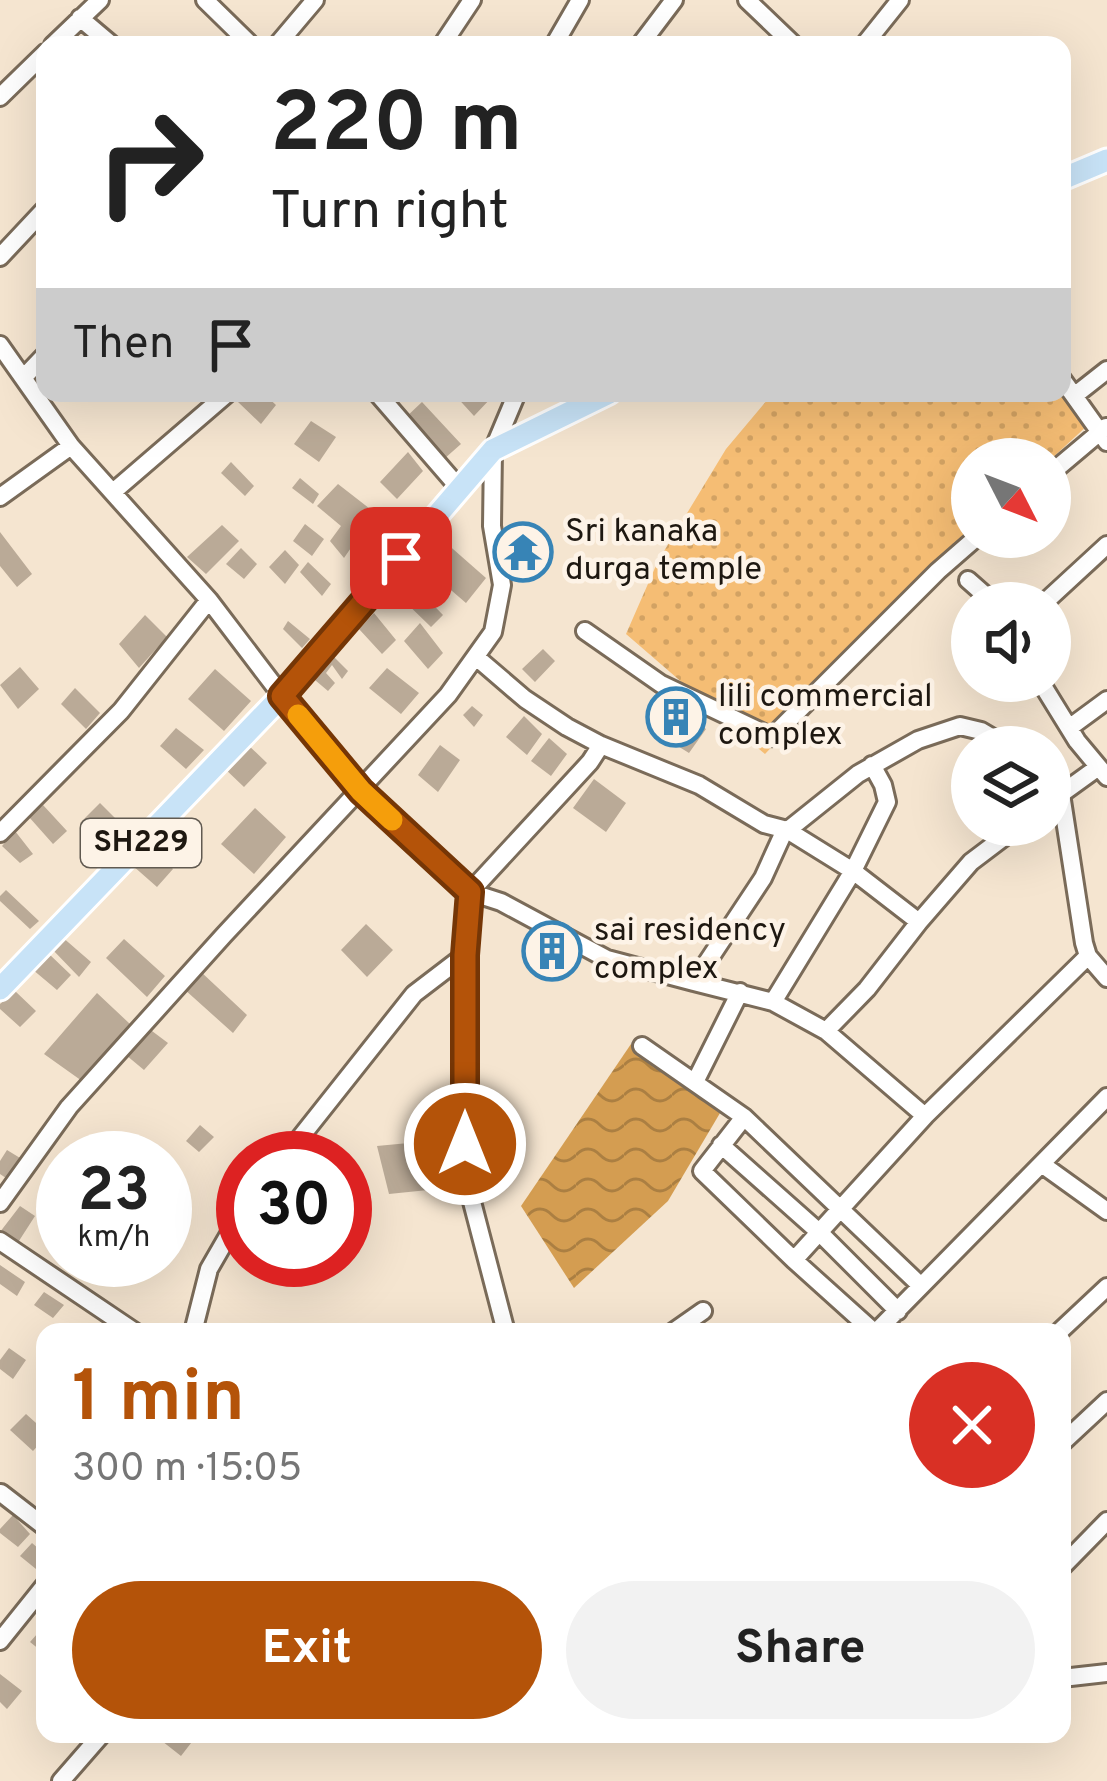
<!DOCTYPE html>
<meta charset="utf-8">
<style>
:root{--surface:#fff;--page:#f2f2f2;--text:#222;--muted:#767676;--accent:#b45309}
body{margin:0;font-family:Overpass,sans-serif;background:var(--page);color:var(--text);height:100vh;display:flex;flex-direction:column;font-size:45px;white-space:nowrap}
*{box-sizing:border-box;margin:0}
p{font-size:39px;color:var(--muted)}
.icon{flex:none;width:66px;height:66px;fill:none;stroke:currentColor;stroke-width:2;stroke-linecap:round;stroke-linejoin:round}
.map{position:relative;flex:1;overflow:hidden}
.details{position:absolute;left:36px;top:1323px;width:1035px;height:420px;display:flex;flex-direction:column;background:var(--surface);border-radius:24px;box-shadow:0 12px 48px #0002}
.details>*{flex:none}
.hud{position:absolute;left:36px;top:36px;width:1035px;height:366px;border-radius:24px;box-shadow:0 12px 48px #0002;background:#fff;color:var(--text);overflow:hidden}
.needle{width:78px;rotate:132deg}
.buttons{position:absolute;left:951px;top:438px;display:grid;gap:24px}
.buttons a{display:grid;place-items:center;width:120px;height:120px;border-radius:50%;background:var(--surface);box-shadow:0 12px 48px #0002;font-size:60px}
.speed{position:absolute;left:36px;top:1131px;display:flex;gap:24px;font-size:60px;font-weight:700;text-align:center}
.speed>*{display:grid;place-content:center;width:156px;height:156px;border-radius:50%;background:var(--surface);box-shadow:0 12px 48px #0002;line-height:1}
.speed small{font-size:30px;font-weight:400}
.speed .limit{border:18px solid #d22;background:#fff;color:#111}
.pin{position:absolute;display:grid;place-items:center;width:102px;height:102px;color:#fff;margin:-51px;border-radius:24px;box-shadow:0 6px 18px #0006}
.me{position:absolute;width:132px;margin:-66px;rotate:0deg;stroke-linejoin:round;filter:drop-shadow(0 0 9px #0008)}
.turn{display:flex;align-items:center;gap:42px;height:252px;padding:0 36px;font-size:54px}
.turn .icon{width:156px;height:156px;stroke-width:2.5}
.turn b{display:block;font-size:84px;line-height:102px}
.then{display:flex;align-items:center;height:114px;padding:0 36px;background:#0003;gap:24px;font-size:45px}
.round{display:grid;place-items:center;flex:none;width:126px;height:126px;border-radius:63px;background:var(--page)}
.head{display:flex;align-items:center;justify-content:space-between;height:204px;padding:0 36px}
h1{font-size:72px;font-weight:700;line-height:90px;color:var(--accent)}
.primary-button{display:flex;gap:24px;margin-top:auto;padding:24px 36px}
.primary-button a{flex:1;height:138px;border-radius:72px;background:var(--accent);color:#fff;font-size:48px;font-weight:700;line-height:138px;text-align:center}
.primary-button a+a{background:var(--page);color:var(--text)}
.map>svg:first-child{display:block}
</style>
<div class="map">
<svg width="1107" height="1781" viewBox="0 0 1107 1781">
<defs>
<pattern id="park-dots" width="8" height="8" patternUnits="userSpaceOnUse" patternTransform="scale(3)"><rect width="8" height="8" fill="#f5bd74"/><path d="M2 2h.1M6 6h.1" fill="none" stroke="#d2a263" stroke-width="1.8" stroke-linecap="round"/></pattern>
<pattern id="water-waves" width="16" height="10" patternUnits="userSpaceOnUse" patternTransform="scale(3)"><rect width="16" height="10" fill="#d49d51"/><path d="M0 5q4-4 8 0t8 0" fill="none" stroke="#ab7f42"/></pattern>
</defs>
<rect width="100%" height="100%" fill="#f5e5d0"/>
<!-- park -->
<path fill="url(#park-dots)" d="M776 393H1062L1089 424 1050 460 972 459V537L765 754 626 634 658 561 726 449 768 399Z"/>
<!-- water -->
<path fill="url(#water-waves)" d="M631 1044 723 1108 668 1201 574 1288 521 1206Z"/>
<!-- building -->
<path fill="#baaa97" d="M245 393H263L276 405 261 424 238 402Z
M453 393H488L492 397 474 416Z
M422 402 461 444 444 459 404 419Z
M311 421 336 437 319 462 294 444Z
M408 452 423 471 397 499 380 482Z
M231 462 254 486 245 496 221 473Z
M300 478 319 494 313 504 292 488Z
M338 484 383 519 363 545 357 539 344 558 330 541 341 526 317 506Z
M305 524 324 539 312 556 293 541Z
M222 525 239 541 206 574 187 557Z
M0 532 32 574 17 587 0 566Z
M524 538 538 550 524 566 508 553Z
M445 542 486 578 466 603 423 566Z
M241 548 257 564 244 579 226 564Z
M285 550 299 565 285 584 269 567Z
M308 562 331 584 322 596 300 572Z
M408 579 443 615 431 627 396 593Z
M374 613 396 640 382 654 359 629Z
M145 615 167 637 139 668 119 644Z
M288 621 310 639 302 648 283 629Z
M420 623 443 653 428 669 404 641Z
M543 649 555 661 535 682 522 669Z
M330 653 348 671 342 679 332 665 326 673 335 683 328 691 309 675Z
M20 667 39 689 18 709 0 685Z
M387 668 419 693 401 714 369 688Z
M215 669 251 701 224 731 188 699Z
M75 688 100 713 86 729 61 704Z
M671 705 706 729 689 753 655 732Z
M472 706 483 715 474 727 463 715Z
M524 716 542 734 527 755 506 737Z
M176 728 204 750 186 769 160 746Z
M549 738 567 754 551 776 531 761Z
M246 743 267 763 244 787 223 767Z
M440 745 460 760 438 792 418 775Z
M594 779 626 803 606 832 573 808Z
M100 803 124 827 110 845 80 823Z
M43 805 67 831 53 844 29 817Z
M255 808 286 837 254 874 221 844Z
M15 831 33 854 20 863 2 846Z
M150 845 173 869 157 887 132 865Z
M6 890 39 921 30 929 0 901V896Z
M366 924 393 950 367 977 341 950Z
M551 933 563 943 551 963 543 959Z
M61 936 91 962 79 977 51 948Z
M124 939 165 976 147 997 106 958Z
M48 953 71 975 57 990 32 969Z
M200 971 247 1015 233 1033 184 989Z
M15 991 36 1011 20 1027 0 1009V1004Z
M97 993 130 1024 82 1081 44 1054Z
M148 1028 168 1043 144 1070 126 1055Z
M200 1125 214 1137 199 1152 186 1141Z
M419 1142 428 1190 389 1194 377 1146Z
M7 1150 25 1161 9 1180 0 1174V1161Z
M20 1206 35 1216 17 1244 0 1232Z
M138 1260H164L151 1276 135 1264Z
M0 1265 25 1282 17 1296 0 1284Z
M44 1292 64 1305 53 1318 34 1305Z
M9 1348 26 1360 13 1379 0 1369V1360Z
M26 1414 45 1431V1438L33 1451 10 1430Z
M13 1515 30 1534 18 1547 0 1533V1529Z
M32 1543 45 1554 36 1569 20 1556Z
M45 1625V1654L30 1642Z
M0 1674 22 1691 7 1709 0 1702Z
M153 1734H198L181 1756Z"/>
<g fill="none" stroke-linecap="round" stroke-linejoin="round">
<!-- minor casing -->
<g stroke="#7a6b59" stroke-width="22">
<path id="minor" d="M205 0 251 45
M747 0 794 45
M80 18 112 45
M53 45 100 0
M277 45 315 0
M442 45 472 0
M554 45 580 0
M640 45 674 0
M864 45 900 0
M0 97 45 53
M0 257 45 209
M0 345 71 446 209 600 282 696 361 791 470 892 465 955V1175L506 1332
M24 377 45 355
M1062 379 1107 442
M377 393 460 489
M1074 396 1107 370
M1050 474 1106 427
M113 492 228 393
M0 497 71 446
M968 580 994 603
M1044 603 1107 545
M585 631 661 684 772 737 938 571 977 537
M476 657 525 699 567 727 601 745 699 785 764 824 787 830 853 871 919 922
M1040 681 1077 741 1107 777
M1069 728 1107 700
M601 745 590 762 470 892 501 902 607 959 694 982 763 878 783 834 858 774 918 740 960 726 981 731 1008 747
M1050 783 1061 794 1097 768
M1050 803 1061 794 1084 943 1088 956 1107 978
M0 833 121 711 209 600
M694 982 773 1002 826 1031 925 1116
M773 1002 853 871 887 802 883 785 872 765
M826 1031 867 989 919 922 971 862 1020 825
M642 1046 744 1117 921 1286
M695 1082 740 992
M744 1117 702 1171 794 1260 874 1332
M721 1145 819 1232 898 1311
M284 1158 414 994 465 955
M1043 1165 1107 1211
M0 1203 69 1107 224 935 448 695 493 632 502 585 492 526 493 450 517 393
M0 1241 135 1332
M794 1260 925 1116 1088 956
M193 1332 209 1269 243 1210
M673 1332 703 1311
M876 1332 1107 1097
M1059 1332 1107 1287
M1062 1443 1107 1401
M1 1493 45 1527
M1062 1567 1107 1521
M0 1641 45 1585
M1062 1678 1107 1673
M61 1781 102 1734"/>
</g>
<!-- major casing -->
<g stroke="#fff" stroke-width="27">
<path id="major" d="M1062 179 1107 160
M0 989 282 696 493 450 609 393"/>
</g>
<!-- minor -->
<use href="#minor" stroke="#fff" stroke-width="16"/>
<!-- major -->
<use href="#major" stroke="#c8e3f7" stroke-width="21"/>
</g>
<g fill="none" stroke-linecap="round" stroke-linejoin="round">
<!-- route casing -->
<g stroke="#753606" stroke-width="30">
<path id="route" d="M401 558 282 696 361 791 470 892 465 955V1144"/>
</g>
<!-- route -->
<use href="#route" stroke="#b45309" stroke-width="21"/>
<!-- slow -->
<path stroke="#f59e0b" stroke-width="21" d="M298 715 361 791 392 820"/>
</g>
<!-- icons -->
<defs>
<g id="temple-ring" transform="scale(3)"><circle r="9.5" fill="#fdf3e7" stroke="#3784b6" stroke-width="1.5"/><path d="M0-6L5-2H3V0L6.5 2.5H4V6H1.5V3h-3V6H-4V2.5H-6.5L-3 0V-2H-5Z" fill="#3784b6"/></g>
<g id="building-ring" transform="scale(3)"><circle r="9.5" fill="#fdf3e7" stroke="#3784b6" stroke-width="1.5"/><path d="M-4-6H4V6H1V3H-1V6H-4ZM-2.5-4.3h1.7v1.8h-1.7ZM.8-4.3h1.7v1.8H.8ZM-2.5-1h1.7V.8h-1.7ZM.8-1h1.7V.8H.8Z" fill="#3784b6"/></g>
</defs>
<g fill-rule="evenodd">
<use href="#temple-ring" x="523" y="552"/>
<use href="#building-ring" x="676" y="717"/>
<use href="#building-ring" x="552" y="951"/>
</g>
<g text-anchor="middle" dominant-baseline="central" stroke-width="9" stroke-linejoin="round" paint-order="stroke">
<!-- shield labels -->
<rect fill="#fdf3e7" stroke="#615a51" stroke-width="3" x="81" y="819" width="120" height="48" rx="9"/>
<g font-size="30" font-weight="bold" fill="#1e1811">
<text x="141" y="843">SH229</text>
</g>
<!-- poi labels -->
<g font-size="33" fill="#1e1811" stroke="#fdf3e7" text-anchor="start">
<text x="565" y="533">Sri kanaka<tspan x="565" dy="38">durga temple</tspan></text>
<text x="718" y="698">lili commercial<tspan x="718" dy="38">complex</tspan></text>
<text x="594" y="932">sai residency<tspan x="594" dy="38">complex</tspan></text>
</g>
</g>
</svg>
<div class="buttons">
<a><svg class="needle" viewBox="-14 -14 28 28"><path d="M0-13l5 13h-10z" fill="#e53935"/><path d="M0 13l5-13h-10z" fill="#767676"/></svg></a>
<a><svg class="icon" aria-label="sound" viewBox="0 0 24 24"><path d="M4 9h4l5-4v14l-5-4H4zM17 9q2 3 0 6"/></svg></a>
<a><svg class="icon" aria-label="layers" viewBox="0 0 24 24"><path d="M12 4l9 5-9 5-9-5zM3 14l9 5 9-5"/></svg></a>
</div>
<div class="speed"><div>23<small>km/h</small></div><div class="limit">30</div></div>
<div class="pin" style="left:401px;top:558px;background:#d93025"><svg class="icon" aria-label="arrive" viewBox="0 0 24 24"><path d="M6 21V4h12l-3 4 3 4H6"/></svg></div>
<svg class="me" style="left:465px;top:1144px" viewBox="-20 -20 40 40"><circle r="17" fill="#b45309" stroke="#fff" stroke-width="3"/><path d="M0-11L8 9 0 5-8 9z" fill="#fff"/></svg>
<div class="hud">
<div class="turn"><svg class="icon" aria-label="right" viewBox="0 0 24 24"><path d="M7 20v-9h11M14 6l5 5-5 5"/></svg><div><b>220 m</b>Turn right</div></div>
<div class="then">Then<svg class="icon" aria-label="arrive" viewBox="0 0 24 24"><path d="M6 21V4h12l-3 4 3 4H6"/></svg></div>
</div>
<section class="details">
<div class="head"><div><h1>1 min</h1><p>300 m · 15:05</p></div><a class="round" style="background:#d93025;color:#fff"><svg class="icon" aria-label="close" viewBox="0 0 24 24"><path d="M6 6l12 12M18 6L6 18"/></svg></a></div>
<div class="primary-button"><a>Exit</a><a>Share</a></div>
</section>
</div>
